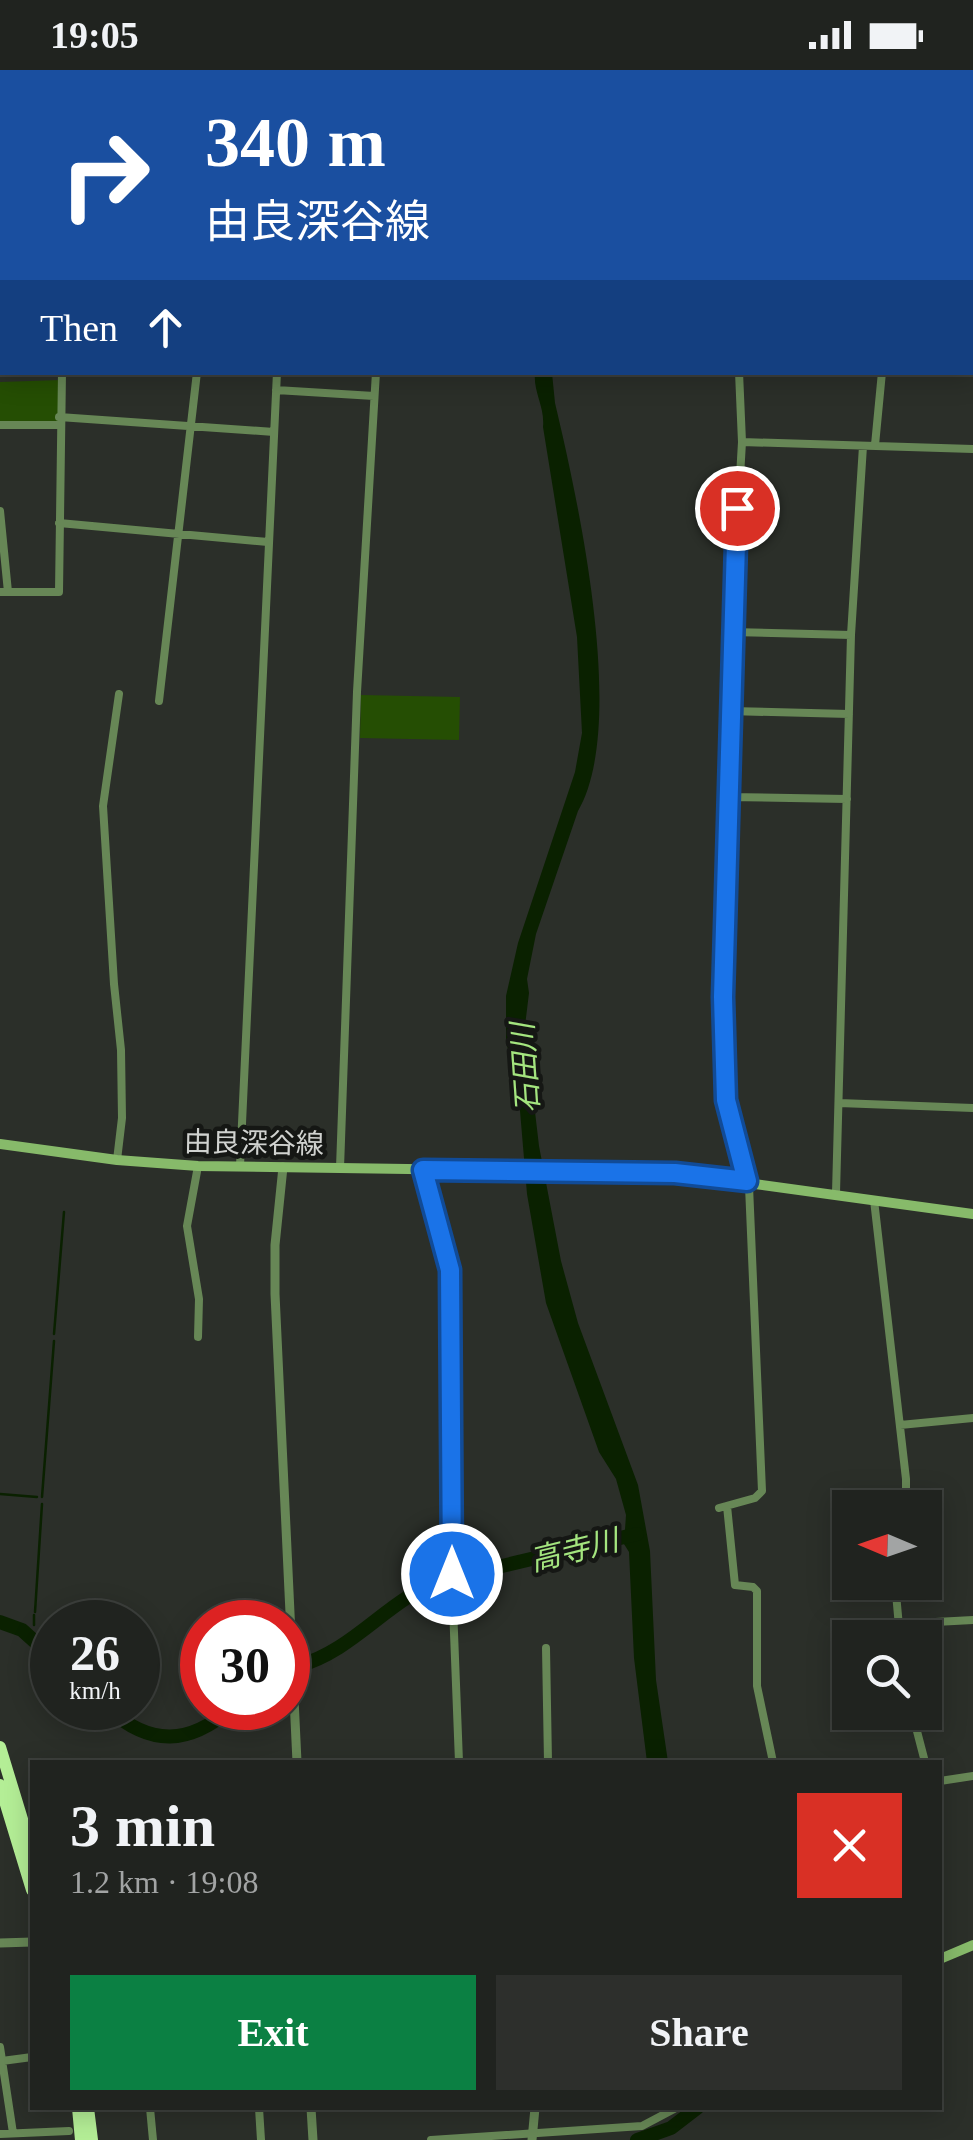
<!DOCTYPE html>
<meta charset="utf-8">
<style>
:root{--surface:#20231f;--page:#2d2f2c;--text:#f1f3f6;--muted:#a2a4a4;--line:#3d403d;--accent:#0b8043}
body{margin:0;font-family:"Times New Roman","Noto Sans JP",serif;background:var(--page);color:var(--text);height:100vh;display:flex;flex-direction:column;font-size:38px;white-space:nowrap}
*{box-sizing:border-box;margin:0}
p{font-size:32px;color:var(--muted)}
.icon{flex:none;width:55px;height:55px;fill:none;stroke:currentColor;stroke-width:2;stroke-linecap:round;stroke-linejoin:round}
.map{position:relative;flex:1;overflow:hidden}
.drawer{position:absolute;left:30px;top:1690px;width:912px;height:350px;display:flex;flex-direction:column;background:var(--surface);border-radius:0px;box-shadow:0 5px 25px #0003,0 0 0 2px var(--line)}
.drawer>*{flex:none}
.banner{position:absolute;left:0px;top:0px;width:975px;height:305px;box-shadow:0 5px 25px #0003,0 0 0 2px var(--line);background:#1a4fa0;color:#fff;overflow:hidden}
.needle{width:65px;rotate:272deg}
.controls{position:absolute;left:832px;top:1420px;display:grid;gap:20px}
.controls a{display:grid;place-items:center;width:110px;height:110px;border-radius:0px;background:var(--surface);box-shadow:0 5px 25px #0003,0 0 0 2px var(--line);font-size:50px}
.speed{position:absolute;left:30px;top:1530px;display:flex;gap:20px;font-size:50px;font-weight:700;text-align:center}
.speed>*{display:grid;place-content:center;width:130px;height:130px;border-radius:50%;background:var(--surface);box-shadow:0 5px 25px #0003,0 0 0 2px var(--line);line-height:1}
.speed small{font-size:25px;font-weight:400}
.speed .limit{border:15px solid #d22;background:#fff;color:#111}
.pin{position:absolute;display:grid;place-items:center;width:85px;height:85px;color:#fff;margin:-42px;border:5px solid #fff;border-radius:50%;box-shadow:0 2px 10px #0007}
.me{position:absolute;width:110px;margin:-55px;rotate:0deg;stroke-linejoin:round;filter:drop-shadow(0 0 8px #0008)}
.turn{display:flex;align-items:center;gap:35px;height:210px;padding:0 40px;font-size:45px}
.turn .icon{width:130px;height:130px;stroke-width:2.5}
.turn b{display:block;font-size:70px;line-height:85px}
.then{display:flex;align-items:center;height:95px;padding:0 40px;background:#0003;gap:20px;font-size:38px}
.round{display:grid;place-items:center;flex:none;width:105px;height:105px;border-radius:0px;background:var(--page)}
.headline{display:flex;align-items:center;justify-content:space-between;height:170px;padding:0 40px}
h1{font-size:60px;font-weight:800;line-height:75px}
.button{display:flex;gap:20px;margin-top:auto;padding:20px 40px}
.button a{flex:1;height:115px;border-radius:0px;background:var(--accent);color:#fff;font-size:40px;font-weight:800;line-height:115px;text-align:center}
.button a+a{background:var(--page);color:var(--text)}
.status{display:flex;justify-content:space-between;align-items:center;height:70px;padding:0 50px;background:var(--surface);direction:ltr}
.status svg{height:28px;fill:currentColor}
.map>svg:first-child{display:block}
</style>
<div class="status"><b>19:05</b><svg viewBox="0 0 49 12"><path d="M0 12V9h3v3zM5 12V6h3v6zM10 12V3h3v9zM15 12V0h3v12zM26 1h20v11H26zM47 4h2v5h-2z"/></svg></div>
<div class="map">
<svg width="973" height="2070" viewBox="0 0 973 2070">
<rect width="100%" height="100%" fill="#2b2f29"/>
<!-- green -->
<path fill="#254e03" d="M61 310 59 355H0V312Z
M361 625 460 627 459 670 360 668Z"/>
<!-- water -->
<path fill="#0a2100" d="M535 303H552L555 333C578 430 628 655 578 741L536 864 527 909 529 923 525 956 539 1076 561 1191 578 1253 638 1415 650 1481 656 1610 668 1692H647L634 1588 629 1482 624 1474 626 1445 616 1409 599 1382 546 1233 527 1124 517 1005 506 973V926L518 873 575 702 582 663 577 567 543 357C545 337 533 322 535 303Z"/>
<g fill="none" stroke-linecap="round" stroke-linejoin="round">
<!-- stream -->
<path stroke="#0a2100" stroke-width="2.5" d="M0 199H2
M54 1264 64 1142
M0 1424 37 1427
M42 1427 54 1271
M35 1542 42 1434
M34 1555V1545"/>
<!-- river -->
<path stroke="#0a2100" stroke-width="14" d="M0 1552 22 1560 52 1587
M298 1596C358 1579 390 1525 447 1509L637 1464
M107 1638C151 1677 189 1675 232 1638
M637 2070 671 2058 697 2038"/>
<!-- minor -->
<path stroke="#678756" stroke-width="8" d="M69 2V0
M137 2 138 0
M215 2V0
M304 2V0
M400 2V0
M460 2 461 0
M509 2 510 0
M766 2V0
M907 2 910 0
M0 39H2
M972 111 973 110
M0 194H2
M972 269H973
M276 320 374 326
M59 347 274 362
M0 355H59
M742 372 973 379
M875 375 882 302
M0 441 8 522
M59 453 268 472
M0 522H59L62 302
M731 562 851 565
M159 631 197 302
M729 641 849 644
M727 727 847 729
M839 1033 973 1038
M117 1090 122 1048 121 980 114 914 103 736 119 624
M198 1096 187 1156 199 1229 198 1267
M240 1096 277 302
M340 1098 357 622 376 302
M423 1100 450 1200 452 1511 459 1692
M836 1123 851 565 863 376
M874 1130 906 1409V1438
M900 1355 973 1348
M727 1436 735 1515 753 1517 757 1521V1616L773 1692
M719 1438 755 1428 762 1421 749 1116 726 1030 723 927 731 562 742 372 739 302
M895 1512 900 1568
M898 1554 973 1550
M546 1578 548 1692
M912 1642 925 1692
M940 1711 973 1706
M940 1797V1839
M0 1977 13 2063
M2 1991 32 1987
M150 2038 153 2070
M259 2038 261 2070
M0 2064 69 2061
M431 2070 642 2056 676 2038"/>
<!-- tertiary -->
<path stroke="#678756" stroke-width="9" d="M283 1097 275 1175V1224L297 1692
M0 1873 32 1872
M311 2038 313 2070
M532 2070 535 2038"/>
<!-- secondary -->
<path stroke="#87ba6a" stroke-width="10" d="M0 1074 117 1090 198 1096 675 1103 973 1144
M940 1889 973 1875"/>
<!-- trunk -->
<path stroke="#b4ee96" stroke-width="12" d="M0 1677 32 1782
M0 1715 32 1820
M78 2038 81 2070
M88 2038 92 2070"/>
</g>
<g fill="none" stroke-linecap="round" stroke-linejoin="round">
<!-- route casing -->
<g stroke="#114b97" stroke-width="25">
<path id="route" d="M452 1504 450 1200 423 1100 675 1103 747 1111 726 1030 723 927 737 438"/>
</g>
<!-- route -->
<use href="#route" stroke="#1a73e8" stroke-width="18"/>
</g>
<g text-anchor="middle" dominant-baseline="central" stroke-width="9" stroke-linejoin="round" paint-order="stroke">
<!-- street labels -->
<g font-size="28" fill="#d0d2cf" stroke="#151714">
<text transform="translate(254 1073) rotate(1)">由良深谷線</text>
</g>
<!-- water labels -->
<g font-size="30" font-style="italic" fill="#a4e57f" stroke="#151714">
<text transform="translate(525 998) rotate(-94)">石田川</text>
<text transform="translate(574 1480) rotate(-14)">高寺川</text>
</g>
</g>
</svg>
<div class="controls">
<a><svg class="needle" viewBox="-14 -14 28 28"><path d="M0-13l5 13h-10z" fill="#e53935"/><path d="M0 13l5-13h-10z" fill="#a2a4a4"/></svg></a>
<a><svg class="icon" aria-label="search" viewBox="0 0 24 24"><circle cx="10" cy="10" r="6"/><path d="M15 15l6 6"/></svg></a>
</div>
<div class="speed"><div>26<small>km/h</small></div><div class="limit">30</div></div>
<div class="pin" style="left:737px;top:438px;background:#d93025"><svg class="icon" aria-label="arrive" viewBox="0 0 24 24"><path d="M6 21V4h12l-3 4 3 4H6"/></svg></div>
<svg class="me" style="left:452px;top:1504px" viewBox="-20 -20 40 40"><circle r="17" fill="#1a73e8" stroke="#fff" stroke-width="3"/><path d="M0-11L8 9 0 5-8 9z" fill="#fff"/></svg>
<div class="banner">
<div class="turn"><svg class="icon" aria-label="right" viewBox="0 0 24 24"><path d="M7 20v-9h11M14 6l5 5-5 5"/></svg><div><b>340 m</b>由良深谷線</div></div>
<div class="then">Then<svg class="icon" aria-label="ahead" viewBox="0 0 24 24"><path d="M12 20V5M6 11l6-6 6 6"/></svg></div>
</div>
<section class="drawer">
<div class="headline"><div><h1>3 min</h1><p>1.2 km · 19:08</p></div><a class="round" style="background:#d93025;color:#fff"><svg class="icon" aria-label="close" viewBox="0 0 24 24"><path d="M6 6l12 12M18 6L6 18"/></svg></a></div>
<div class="button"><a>Exit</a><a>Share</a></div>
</section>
</div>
